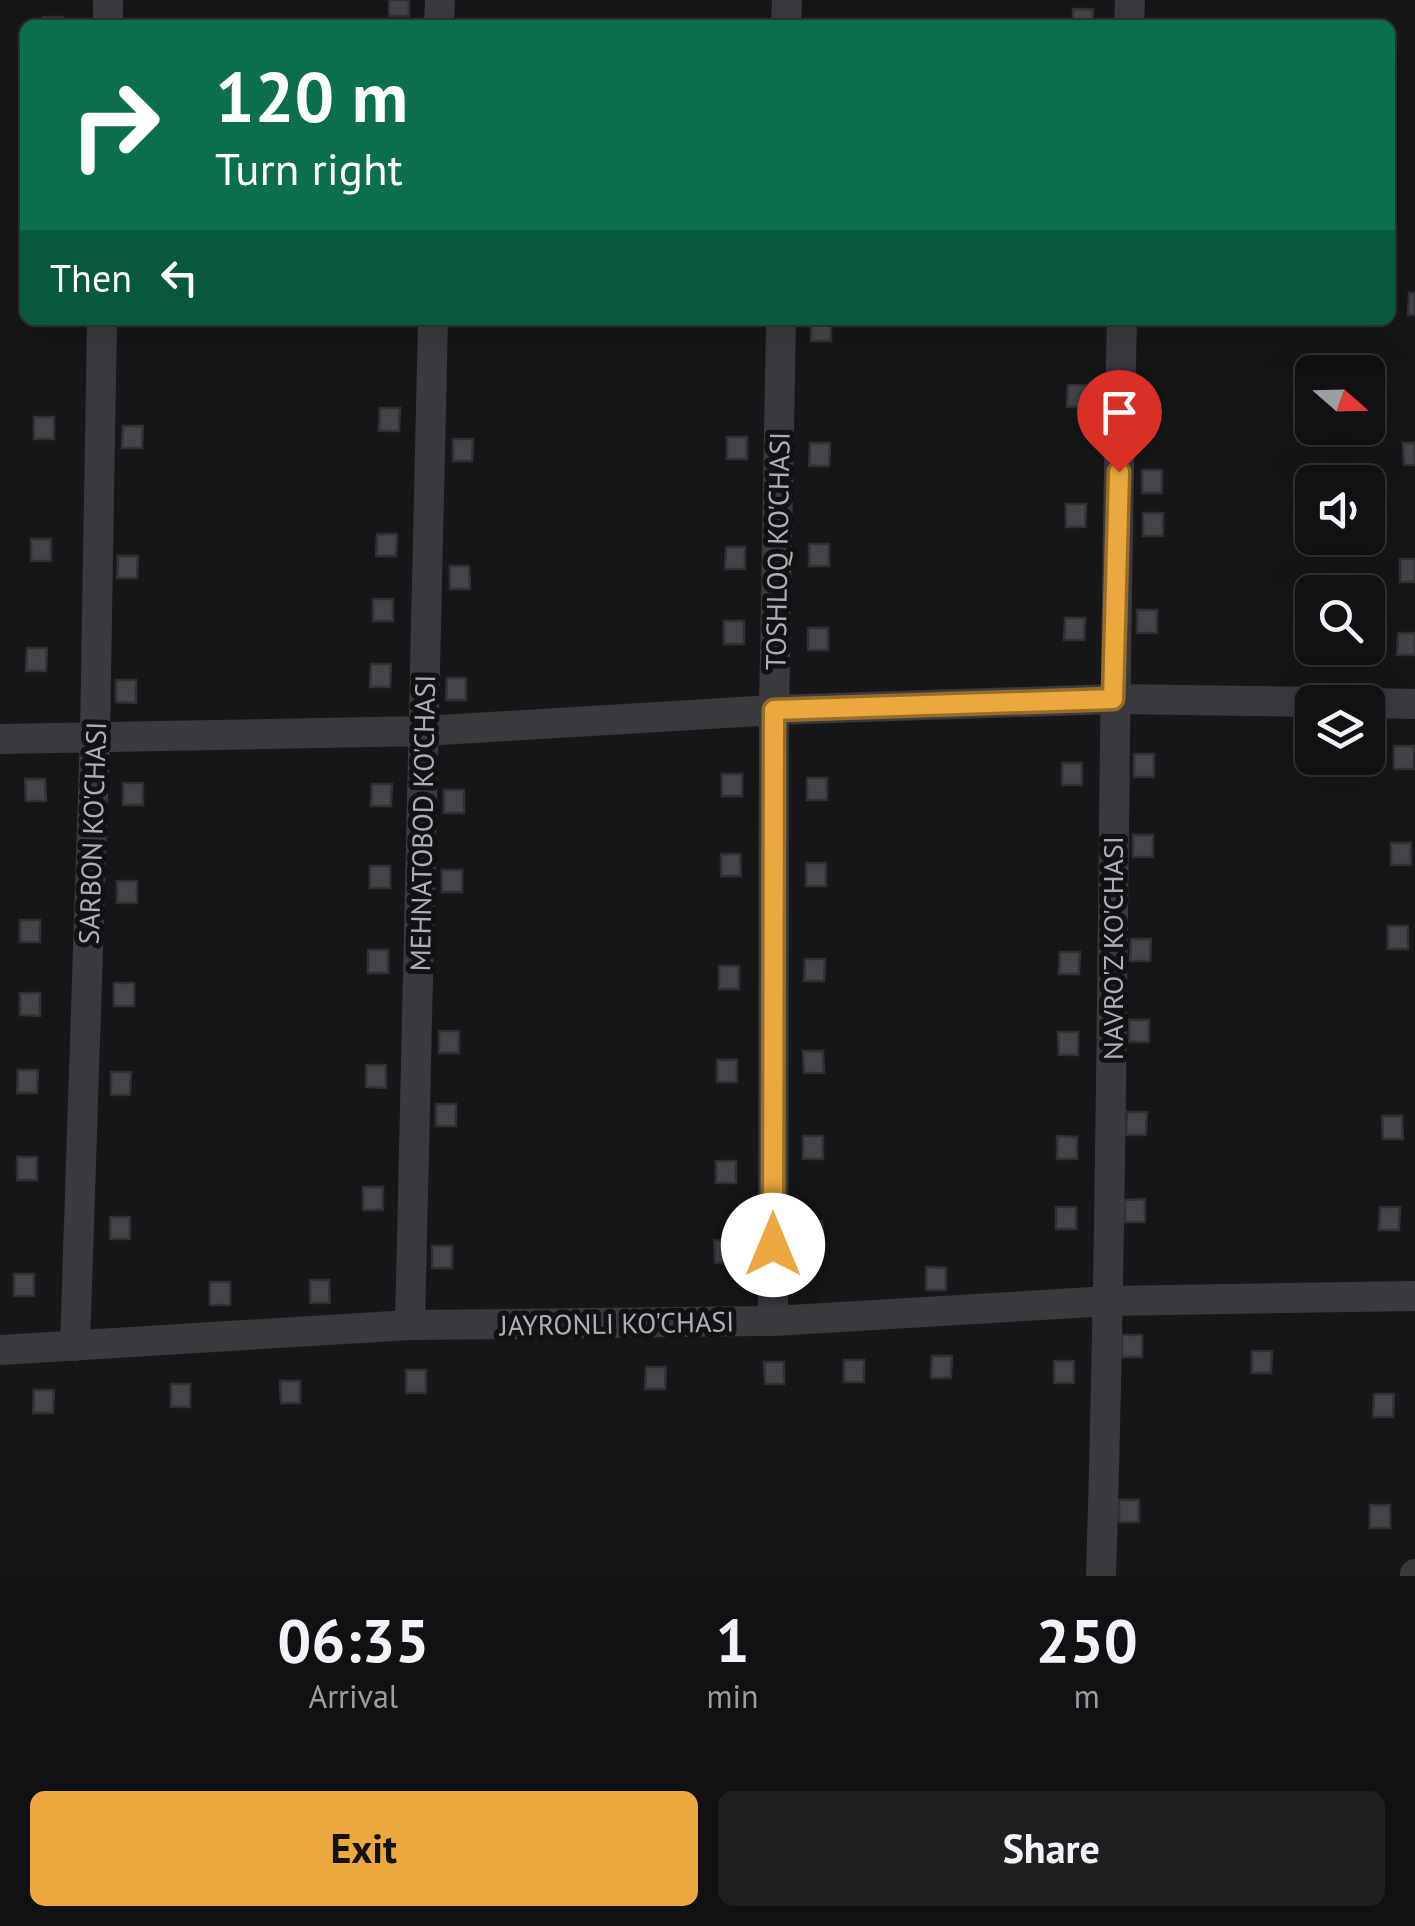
<!DOCTYPE html>
<style>
:root{--surface:#111113;--page:#1e1f21;--text:#f1f3f6;--muted:#9c9da0;--line:#303133;--accent:#eaa83f}
body{margin:0;font-family:"PT Sans",sans-serif;background:var(--page);color:var(--text);height:100vh;display:flex;flex-direction:column;font-size:38px;white-space:nowrap}
*{box-sizing:border-box;margin:0}
p{font-size:32px;color:var(--muted)}
.icon{flex:none;width:55px;height:55px;fill:none;stroke:currentColor;stroke-width:2;stroke-linecap:round;stroke-linejoin:round}
.map{position:relative;height:1576px;overflow:hidden}
.details{display:flex;flex-direction:column;background:var(--surface);flex:1}
.details>*{flex:none}
.top-card{position:absolute;left:20px;top:20px;width:1375px;height:305px;border-radius:15px;box-shadow:0 10px 40px #0002,0 0 0 2px var(--line);background:#0b6e4f;color:#fff;overflow:hidden}
.needle{width:65px;rotate:110deg}
.fabs{position:absolute;left:1295px;top:355px;display:grid;gap:20px}
.fabs a{display:grid;place-items:center;width:90px;height:90px;border-radius:15px;background:var(--surface);box-shadow:0 10px 40px #0002,0 0 0 2px var(--line);font-size:50px}
.pin{position:absolute;display:grid;place-items:center;width:85px;height:85px;color:#fff;margin:-102px -42px;border-radius:50% 50% 50% 0;rotate:-45deg;box-shadow:0 0 10px #0007}
.pin .icon{rotate:45deg}
.me{position:absolute;width:110px;margin:-55px;rotate:0deg;stroke-linejoin:round;filter:drop-shadow(0 0 8px #0008)}
.turn{display:flex;align-items:center;gap:35px;height:210px;padding:0 30px;font-size:45px}
.turn .icon{width:130px;height:130px;stroke-width:2.5}
.turn b{display:block;font-size:70px;line-height:85px}
.then{display:flex;align-items:center;height:95px;padding:0 30px;background:#0003;gap:20px;font-size:38px}
.eta{display:flex;justify-content:space-evenly;align-items:center;height:170px;text-align:center}
.eta b{font-size:60px;font-weight:800;line-height:70px}
.button{display:flex;gap:20px;margin-top:auto;padding:20px 30px}
.button a{flex:1;height:115px;border-radius:15px;background:var(--accent);color:#111;font-size:40px;font-weight:800;line-height:115px;text-align:center}
.button a+a{background:var(--page);color:var(--text)}
.map>svg:first-child{display:block}
</style>
<div class="map">
<svg width="1415" height="1576" viewBox="0 0 1415 1576">
<rect width="100%" height="100%" fill="#171719"/>
<!-- building -->
<path fill="#444549" stroke="#313135" stroke-width="2.5" d="M389 0H409V16H389Z
M1073 9H1093V25H1073Z
M43 17H63V25H43Z
M1409 293H1415V315H1408Z
M811 320H831V341H811Z
M1068 385H1088L1087 407H1067Z
M380 408H400L399 431H379Z
M34 417H54V439H34Z
M123 426H143L142 448H122Z
M727 437H747V459H727Z
M453 439H473L472 461H453Z
M810 443H830L829 466H809Z
M1403 443H1415V465H1404Z
M1142 470H1162V493H1142Z
M1066 504H1086L1085 527H1066Z
M1143 513H1163V536H1143Z
M377 534H397L396 556H376Z
M31 539H51V561H31Z
M809 544H829V566H809Z
M726 547H745V569H725Z
M118 556H138L137 578H117Z
M1400 559H1415V582H1400Z
M450 566H469L470 589H450Z
M373 599H393V621H373Z
M1137 610H1157V633H1137Z
M1065 618H1085L1084 640H1064Z
M724 621H744V644H724Z
M808 628H828V650H808Z
M1398 633H1415V655H1397Z
M27 648H47L46 671H26Z
M371 664H391L390 687H370Z
M447 678H466V700H446Z
M116 680H136V703L116 702Z
M1394 746H1414V769H1394Z
M1134 754H1154V777H1134Z
M1062 763H1082V785H1062Z
M722 774H742V796H722Z
M807 778H827V800H807Z
M25 779H45L46 801H26Z
M123 783H143V805H123Z
M372 784H392L391 806H371Z
M444 790H464V813H444Z
M1133 835H1153V857H1133Z
M1391 843H1411V865H1391Z
M721 854H740L741 876H721Z
M806 863H826V886H806Z
M370 866H390V888H370Z
M442 870H462V892H442Z
M117 881H137V903H117Z
M20 920H40V942H20Z
M1388 926H1408V949H1388Z
M1131 939H1151L1150 961H1130Z
M368 950H388V973H368Z
M1060 952H1080L1079 974H1059Z
M805 959H825L824 981H804Z
M719 966H739V989H719Z
M114 983H134V1006H114Z
M20 993H40V1016L20 1015Z
M1129 1020H1149V1042H1129Z
M439 1031H459V1053H439Z
M1058 1032H1078V1055H1059Z
M803 1051H823L824 1073H804Z
M717 1060H737V1082H717Z
M366 1065H386V1088L366 1087Z
M18 1070H38L37 1093H17Z
M111 1072H131L130 1095H111Z
M436 1104H456V1126H436Z
M1127 1112H1147L1146 1135H1126Z
M1382 1116H1402L1403 1139H1383Z
M803 1136H823V1159H803Z
M1057 1136 1077 1137V1159H1057Z
M17 1157H37V1180H17Z
M716 1161H736V1183H716Z
M363 1187H383V1210H363Z
M1145 1199V1222H1125V1200Z
M1056 1207H1076V1229H1056Z
M1380 1207H1400L1399 1230H1379Z
M110 1217H130V1239H110Z
M803 1221H822L823 1243H803Z
M714 1240H734L735 1263H715Z
M432 1246H452V1268H432Z
M926 1267 946 1268V1290H926Z
M14 1274H34V1296H14Z
M310 1280H329L330 1303H310Z
M210 1282H230V1305H210Z
M1122 1335H1142V1357H1122Z
M1252 1351H1272L1271 1373H1252Z
M932 1356H952L951 1378H931Z
M844 1360H864V1382H844Z
M1054 1361H1074V1383H1054Z
M764 1362H784V1384H765Z
M646 1367H666L665 1389H645Z
M406 1370H426V1393H406Z
M280 1381H300V1403H281Z
M171 1384H190V1407H171Z
M34 1390H54L53 1413H33Z
M1374 1394H1394L1393 1417H1373Z
M1119 1500H1139V1522H1119Z
M1370 1505H1390V1528H1370Z"/>
<g fill="none" stroke-linecap="round" stroke-linejoin="round">
<!-- street -->
<path stroke="#383a3e" stroke-width="30" d="M108 25V0
M439 25 440 0
M786 25 787 0
M1129 25 1130 0
M1368 703 1415 704
M0 739 424 731 774 710 1113 699 1333 702
M773 1321 774 710 781 320
M410 1325 433 320
M75 1346 95 735 102 320
M0 1350 410 1325 773 1321 1109 1301 1415 1296
M1101 1576C1114 1157 1112 739 1122 320
M1415 1576V1574"/>
</g>
<g fill="none" stroke-linecap="round" stroke-linejoin="round">
<!-- route casing -->
<g stroke="#986d29" stroke-width="25">
<path id="route" d="M773 1245 774 710 1113 699 1119 472"/>
</g>
<!-- route -->
<use href="#route" stroke="#eaa83f" stroke-width="18"/>
</g>
<g text-anchor="middle" dominant-baseline="central" stroke-width="10" stroke-linejoin="round" paint-order="stroke">
<!-- street labels -->
<g font-size="28" fill="#aaafb8" stroke="#121214">
<text transform="translate(777 551) rotate(-89)">TOSHLOQ KO'CHASI</text>
<text transform="translate(422 823) rotate(-89)">MEHNATOBOD KO'CHASI</text>
<text transform="translate(92 833) rotate(-88)">SARBON KO'CHASI</text>
<text transform="translate(1112 948) rotate(-90)">NAVRO'Z KO'CHASI</text>
<text transform="translate(617 1323) rotate(-1)">JAYRONLI KO'CHASI</text>
</g>
</g>
</svg>
<div class="fabs">
<a><svg class="needle" viewBox="-14 -14 28 28"><path d="M0-13l5 13h-10z" fill="#e53935"/><path d="M0 13l5-13h-10z" fill="#9c9da0"/></svg></a>
<a><svg class="icon" aria-label="sound" viewBox="0 0 24 24"><path d="M4 9h4l5-4v14l-5-4H4zM17 9q2 3 0 6"/></svg></a>
<a><svg class="icon" aria-label="search" viewBox="0 0 24 24"><circle cx="10" cy="10" r="6"/><path d="M15 15l6 6"/></svg></a>
<a><svg class="icon" aria-label="layers" viewBox="0 0 24 24"><path d="M12 4l9 5-9 5-9-5zM3 14l9 5 9-5"/></svg></a>
</div>
<div class="pin" style="left:1119px;top:472px;background:#d93025"><svg class="icon" aria-label="arrive" viewBox="0 0 24 24"><path d="M6 21V4h12l-3 4 3 4H6"/></svg></div>
<svg class="me" style="left:773px;top:1245px" viewBox="-20 -20 40 40"><circle r="19" fill="#fff"/><path d="M0-13L10 11 0 6-10 11z" fill="#eaa83f"/></svg>
<div class="top-card">
<div class="turn"><svg class="icon" aria-label="right" viewBox="0 0 24 24"><path d="M7 20v-9h11M14 6l5 5-5 5"/></svg><div><b>120 m</b>Turn right</div></div>
<div class="then">Then<svg class="icon" aria-label="left" viewBox="0 0 24 24"><path d="M17 20v-9H6M10 6l-5 5 5 5"/></svg></div>
</div>
</div>
<section class="details">
<div class="eta">
<div><b>06:35</b><p>Arrival</p></div>
<div><b>1</b><p>min</p></div>
<div><b>250</b><p>m</p></div>
</div>
<div class="button"><a>Exit</a><a>Share</a></div>
</section>
